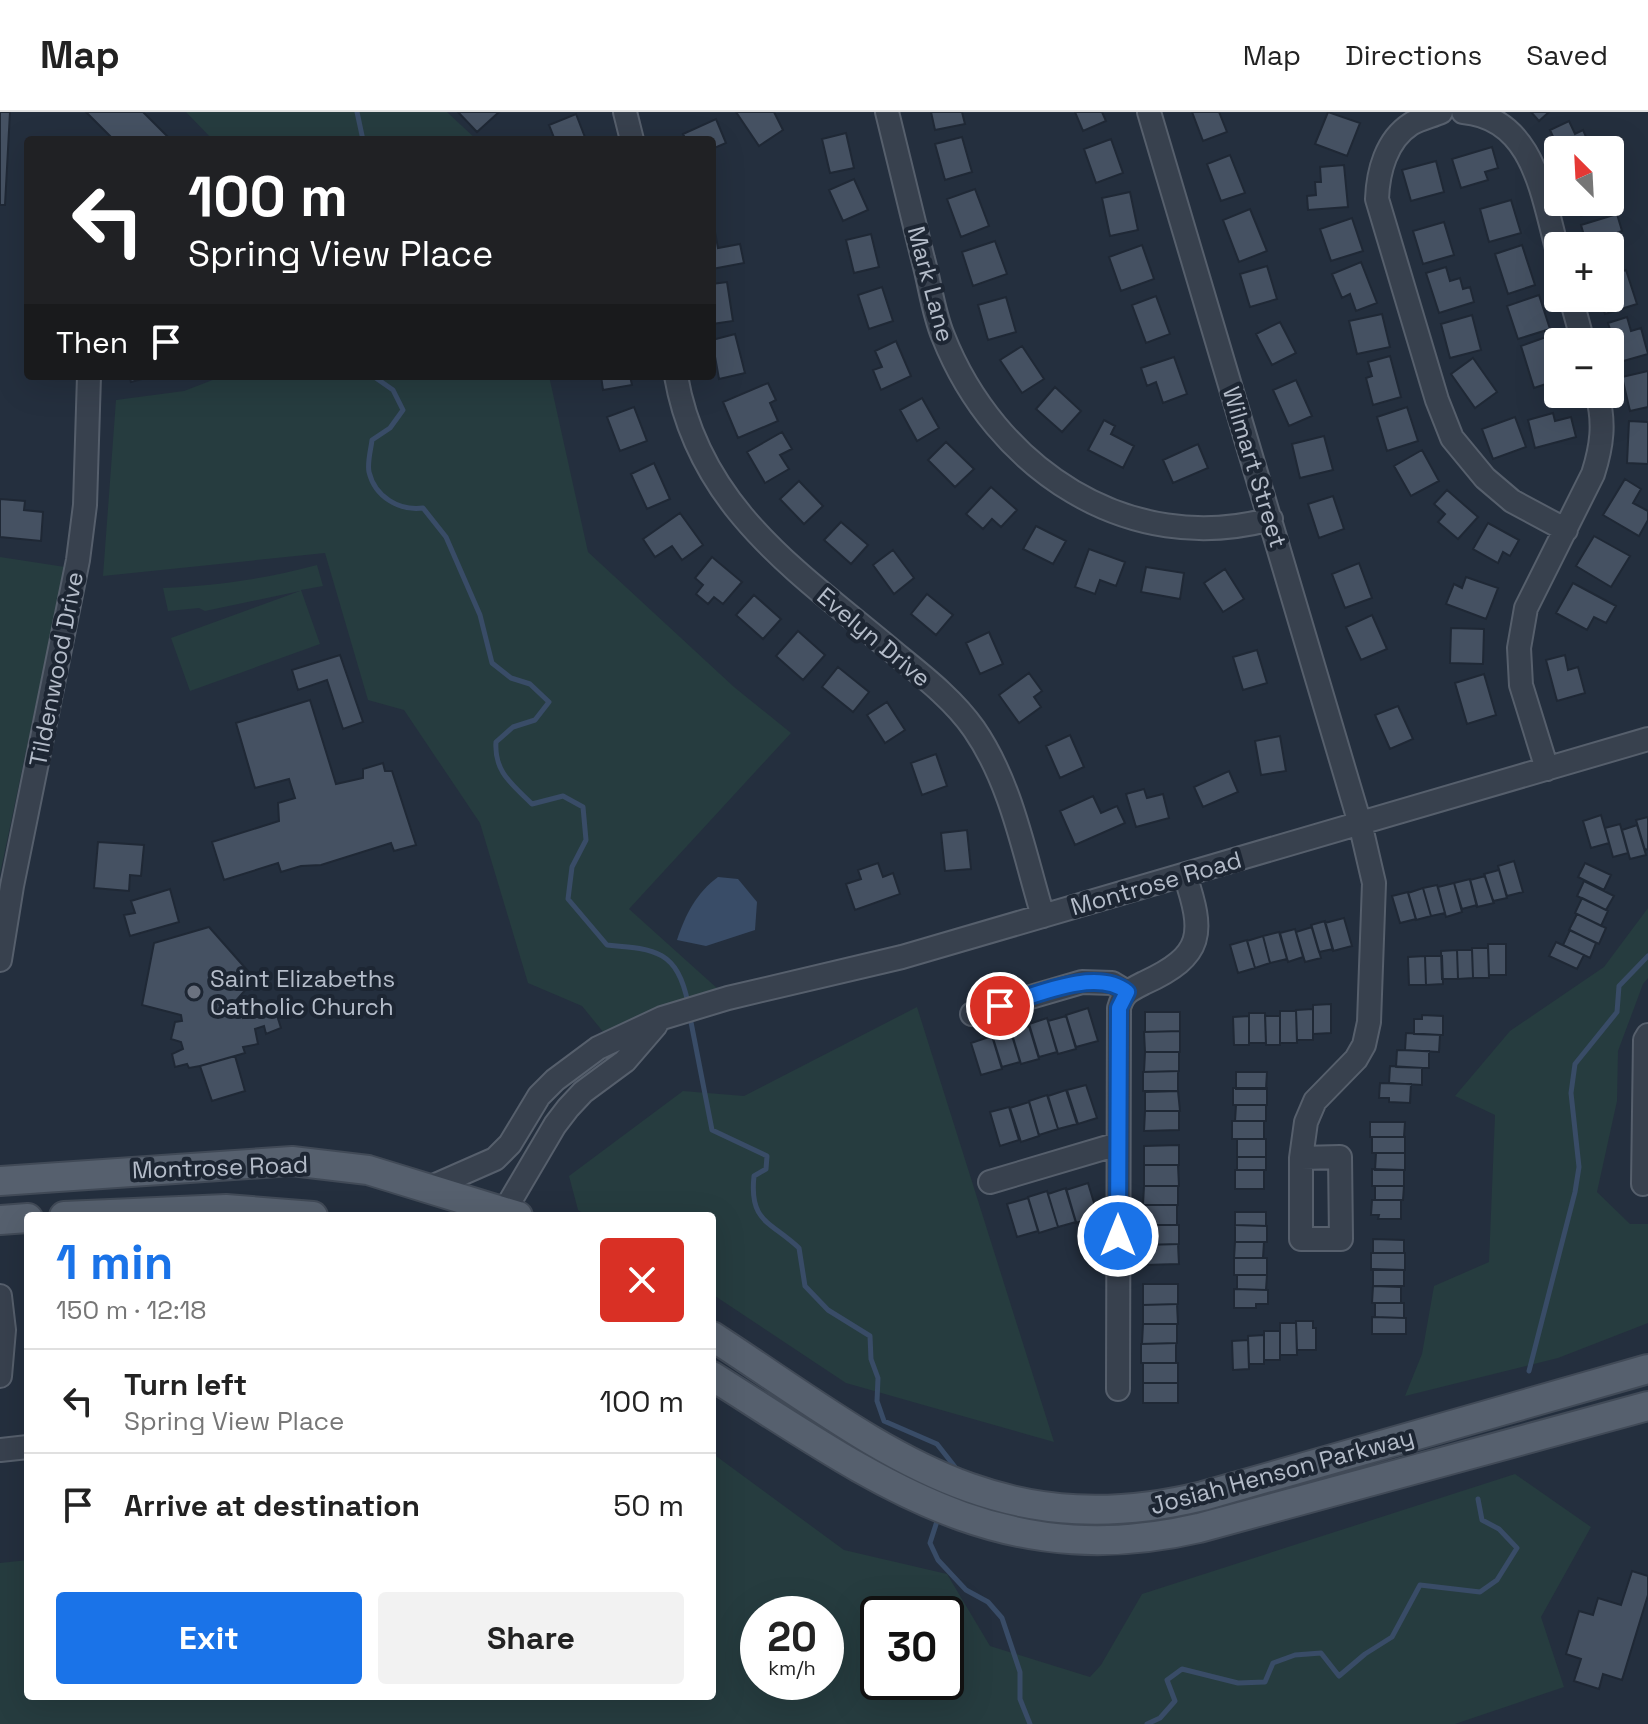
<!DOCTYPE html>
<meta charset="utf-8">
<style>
:root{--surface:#fff;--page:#f2f2f2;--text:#222;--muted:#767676;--line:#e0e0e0;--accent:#1a73e8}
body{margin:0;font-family:"Space Grotesk",sans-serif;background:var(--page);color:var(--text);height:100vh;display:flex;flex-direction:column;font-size:30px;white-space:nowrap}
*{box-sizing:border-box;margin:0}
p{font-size:26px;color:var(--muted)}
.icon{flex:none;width:44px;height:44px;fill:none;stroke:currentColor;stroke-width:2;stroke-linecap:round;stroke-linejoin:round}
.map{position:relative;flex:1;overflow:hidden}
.drawer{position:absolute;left:24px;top:1100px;width:692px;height:488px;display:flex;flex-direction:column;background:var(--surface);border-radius:8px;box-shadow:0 8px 32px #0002}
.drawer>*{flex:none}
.guide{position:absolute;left:24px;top:24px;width:692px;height:244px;border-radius:8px;box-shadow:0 8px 32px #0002;background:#202124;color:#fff;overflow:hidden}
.needle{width:52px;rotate:336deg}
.controls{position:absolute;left:1544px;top:24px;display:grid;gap:16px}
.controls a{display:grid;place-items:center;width:80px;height:80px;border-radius:8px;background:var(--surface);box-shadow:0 8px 32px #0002;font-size:40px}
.speed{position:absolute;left:740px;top:1484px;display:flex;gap:16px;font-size:40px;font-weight:700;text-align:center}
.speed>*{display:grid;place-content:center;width:104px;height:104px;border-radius:50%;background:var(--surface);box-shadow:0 8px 32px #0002;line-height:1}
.speed small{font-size:20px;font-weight:400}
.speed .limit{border:4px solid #111;border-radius:12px;background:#fff;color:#111}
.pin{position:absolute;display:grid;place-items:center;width:68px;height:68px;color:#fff;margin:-34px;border:4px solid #fff;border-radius:50%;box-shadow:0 2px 8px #0007}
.me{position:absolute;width:88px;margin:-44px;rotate:0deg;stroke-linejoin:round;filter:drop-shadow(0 0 6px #0008)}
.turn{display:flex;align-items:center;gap:28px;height:168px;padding:0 32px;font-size:36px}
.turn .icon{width:104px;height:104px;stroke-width:2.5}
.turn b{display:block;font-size:56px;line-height:68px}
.then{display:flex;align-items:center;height:76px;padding:0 32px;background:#0003;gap:16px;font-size:30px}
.round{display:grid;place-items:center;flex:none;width:84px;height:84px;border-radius:8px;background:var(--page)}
.summary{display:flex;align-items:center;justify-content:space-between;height:136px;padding:0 32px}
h1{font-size:48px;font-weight:600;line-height:60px;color:var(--accent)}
.cta{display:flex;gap:16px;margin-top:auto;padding:16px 32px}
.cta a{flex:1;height:92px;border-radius:8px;background:var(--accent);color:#fff;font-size:32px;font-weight:600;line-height:92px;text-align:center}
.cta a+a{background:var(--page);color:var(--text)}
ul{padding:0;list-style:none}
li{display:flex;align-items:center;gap:24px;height:104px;padding:0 32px;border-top:2px solid var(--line)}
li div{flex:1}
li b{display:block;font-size:30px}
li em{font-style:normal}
header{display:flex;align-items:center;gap:48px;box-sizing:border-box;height:112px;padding:0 40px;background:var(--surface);border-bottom:2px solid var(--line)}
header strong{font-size:38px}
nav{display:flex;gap:44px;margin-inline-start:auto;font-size:28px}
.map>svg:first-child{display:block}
</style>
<header>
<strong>Map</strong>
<nav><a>Map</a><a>Directions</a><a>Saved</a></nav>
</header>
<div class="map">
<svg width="1648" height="1612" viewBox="0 0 1648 1612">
<rect width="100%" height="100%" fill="#242f3e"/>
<!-- green -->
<path fill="#263c3f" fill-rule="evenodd" d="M186 0H447L477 28H213Z
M223 264H549L588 440 734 575 791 621 629 797 728 886 613 932 582 894 528 871 480 711 404 598 368 588 325 441 103 464 116 288 184 279Z
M0 445 65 455 0 762Z
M317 453 323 474 301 478 320 532 190 579 171 526 300 479 205 499 199 496 168 499 163 476C216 474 265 467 317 453Z
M1648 796V866L1643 872 1618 939 1617 989 1597 1080 1630 1112H1648V1211L1558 1246 1405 1284 1422 1242 1434 1174 1489 1150 1495 1003 1455 984 1510 919 1604 855Z
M917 895 1054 1330 846 1271 712 1182V1104H588L578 1098 569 1064 683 979 744 984Z
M712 1341 844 1438 947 1462 990 1534 1090 1565 1101 1553 1142 1482 1515 1362 1591 1415 1541 1505 1564 1575 1455 1612H0V1451L28 1448V1584H712ZM826 1502V1570H758V1502ZM878 1502H946V1570H878Z"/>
<!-- water -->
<path fill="#394c67" d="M718 765 738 767 757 790 755 818 706 834 677 828C685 803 697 780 718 765Z"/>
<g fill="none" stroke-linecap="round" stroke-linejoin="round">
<!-- stream -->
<path stroke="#394c67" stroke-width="5" d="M357 0 363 28
M373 264 393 278 403 298 390 316 372 328C371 337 367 351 369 360 375 385 399 399 423 396L446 425 480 503 492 551 511 566 530 572 549 590 535 608 513 615 496 630C494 660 512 672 532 692L563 684 583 695 586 728 572 755 568 787 607 833C655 837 677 838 688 891
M690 905 712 1018 767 1044 766 1057 754 1064C749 1110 770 1109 799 1136L805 1174 828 1198 870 1224 871 1247 878 1266 877 1289 884 1309 937 1332 955 1355 953 1359
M1529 1259 1575 1080 1579 1055 1571 981 1575 952 1617 900 1619 874 1648 844
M939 1403 930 1431 938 1448 966 1478 988 1490 1002 1506 1020 1560V1587L1030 1612
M1147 1612 1160 1606 1175 1589 1167 1568 1182 1557 1238 1571 1265 1570 1273 1551 1295 1543 1321 1541 1339 1564 1365 1542 1392 1525 1420 1473 1480 1480 1497 1468 1517 1436 1499 1417 1482 1408 1478 1387"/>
</g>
<!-- building -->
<path fill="#455162" stroke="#1f2835" stroke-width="2" d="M0 0H10L5 93H0Z
M86 0H143L171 28H114Z
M458 0H499L477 20Z
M736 0H774L783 18 759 34Z
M931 0H962L965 12 935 18Z
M1075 0H1102L1106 9 1083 19Z
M1192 0H1219L1227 20 1203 29Z
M1328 0 1360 11 1347 44 1315 32Z
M1531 0H1549L1539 9Z
M576 2 586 28H555L549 13Z
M716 7 726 31 712 37V28H686L683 22Z
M1569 9 1575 22 1583 18 1592 38H1559L1550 18Z
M846 21 854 56 830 61 822 27Z
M962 25 972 60 945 68 935 32Z
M1111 27 1123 61 1096 71 1084 37Z
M1492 35 1498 56 1485 60 1488 68 1461 76 1452 47Z
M1230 43 1245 81 1221 89 1207 52Z
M1436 49 1444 80 1411 89 1402 58Z
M1344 53 1348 95 1308 98 1307 84 1316 83 1315 70H1321L1320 55Z
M854 67 868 98 843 109 829 78Z
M975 77 989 114 961 125 947 87Z
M1130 80 1138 118 1110 124 1102 86Z
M1610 84 1613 92 1581 104 1575 90H1610Z
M1511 88 1521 121 1489 130 1480 97Z
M1250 97 1267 139 1239 150 1223 108Z
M1617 102 1622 119 1614 122 1621 145 1610 148V134H1587L1581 113Z
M1352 106 1363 139 1331 149 1320 117Z
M1444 110 1454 143 1423 152 1413 119Z
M712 120H715L718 136 740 132 744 151 712 157Z
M871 122 879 155 854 161 846 128Z
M995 129 1007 162 973 174 962 140Z
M1142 133 1154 167 1121 179 1109 145Z
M1522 133 1535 173 1508 182 1495 142Z
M1361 150 1377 191 1356 199 1350 182 1342 186 1332 162Z
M1267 154 1277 187 1250 195 1240 162Z
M1446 155 1450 169 1460 166 1463 177 1470 175 1474 190 1439 201 1426 161Z
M1626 158 1637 192 1605 202 1600 186H1610V163Z
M727 170 733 209 712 212V172Z
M882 175 893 209 869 217 858 183Z
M1539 183 1550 217 1518 227 1507 194Z
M1156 184 1170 222 1146 231 1132 193Z
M1006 185 1016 220 988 228 978 193Z
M1382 202 1390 235 1357 242 1349 209Z
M1472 203 1481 238 1450 246 1441 212Z
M1627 205 1631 219 1641 216 1648 242 1620 250 1608 211Z
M1280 210 1296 241 1272 253 1256 222Z
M735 222 745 261 719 267 712 228Z
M1549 224 1558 250V268L1534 276 1521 234Z
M896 229 911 264 881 278 873 258 882 255 875 239Z
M1022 234 1044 267 1022 281 1000 248Z
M1390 244 1401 285 1373 293 1366 266 1372 264 1368 250Z
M1174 245 1187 282 1163 291 1156 270 1147 274 1141 256Z
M1473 246 1497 280 1475 296 1451 262Z
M1648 259V295L1630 299 1622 265Z
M129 264H153L131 270Z
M601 264H630L632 273 603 278Z
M1296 268 1312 304 1289 314 1273 278Z
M768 271 776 288 770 291 778 309 738 326 723 290Z
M1055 275 1081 299 1062 320 1036 297Z
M922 286 939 316 917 329 900 298Z
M634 295 647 329 620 339 607 305Z
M1407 295 1418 329 1387 339 1377 305Z
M1553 301 1555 309 1571 305 1576 325 1535 336 1528 308Z
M1515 305 1526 335 1493 347 1482 317Z
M1104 308 1115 314 1111 322 1134 334 1123 356 1088 338Z
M1629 309 1648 310V352L1627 351Z
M782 320 792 337 780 343 789 357 765 371 747 340Z
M1324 324 1333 358 1300 366 1292 332Z
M946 330 974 357 955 375 928 348Z
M1198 332 1208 356 1173 371 1163 348Z
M1422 338 1439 369 1411 384 1394 354Z
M654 351 670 387 647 397 631 362Z
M1625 367 1641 377 1633 391 1648 399V408L1639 424 1603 403Z
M799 369 823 394 804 412 780 387Z
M991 375 1017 398 1001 415 992 407 983 417 966 402Z
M1447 378 1478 405 1458 427 1438 410 1445 402 1434 392Z
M1333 384 1344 417 1319 426 1308 392Z
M0 387 25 389 24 398 43 400 41 429 0 425Z
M680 401 703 433 682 448 672 434 655 445 643 427Z
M841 410 868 433 851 452 824 428Z
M1488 411 1519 428 1510 444 1503 440 1498 451 1473 437Z
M1036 414 1066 429 1053 452 1023 437Z
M1594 424 1630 444 1611 475 1576 454Z
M1089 437 1125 450 1116 474 1100 468 1095 482 1075 475Z
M893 438 914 466 894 482 873 453Z
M712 445 742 470 723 492 714 485 708 492 696 482 703 473 695 466Z
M1359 451 1372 486 1345 496 1332 462Z
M1146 455 1184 461 1180 487 1141 480Z
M1225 457 1244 487 1223 500 1204 471Z
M1466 465 1498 476 1486 507 1446 492 1454 472 1462 476Z
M1573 471 1616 494 1606 511 1594 505 1587 518 1556 501Z
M927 482 953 503 936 523 911 502Z
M754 483 781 507 763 527 736 503Z
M1372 503 1387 537 1361 548 1346 515Z
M1451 516 1484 517 1483 552 1450 551Z
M798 519 825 543 803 568 776 544Z
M989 520 1003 552 980 562 966 531Z
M1257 538 1267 571 1243 578 1233 545Z
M340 543 363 610 343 617 327 568 298 578 292 558Z
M1565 543 1568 558 1578 555 1585 581 1557 589 1546 548Z
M838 555 869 580 853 600 822 575Z
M1029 561 1042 579 1034 585 1041 595 1019 611 999 583Z
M1484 562 1496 603 1467 612 1455 571Z
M310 588 336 672 363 666V657L383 651 385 659H392L416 733 394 739 391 731 321 753 301 754 281 760 278 751 224 768 212 730 279 709 278 691 295 686 289 667 255 676 236 611Z
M887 590 905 618 885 631 867 603Z
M1398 594 1413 627 1390 637 1375 603Z
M1070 623 1084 655 1060 666 1046 634Z
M1280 624 1286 659 1261 663 1255 629Z
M936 642 947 674 922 683 911 651Z
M1229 659 1238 680 1203 695 1194 675Z
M1144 677 1147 686 1163 682 1169 706 1136 715 1126 682Z
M1093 684 1101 701 1117 694 1125 711 1075 733 1060 699Z
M1601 703 1609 731 1591 736 1583 709Z
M1648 705V737L1645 738 1636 708Z
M1620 712 1628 741 1613 745 1605 716Z
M1637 713 1646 743 1630 747 1622 718Z
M967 718 971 757 945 759 941 721Z
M98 730 144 733 141 764 130 763 129 779 94 776Z
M1514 749 1523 780 1507 784 1498 754Z
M878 751 883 765 893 761 900 782 855 798 846 772 861 767 858 758Z
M1585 751 1611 763 1604 778 1578 765Z
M1499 758 1507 786 1493 789 1484 762Z
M1485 764 1494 791 1477 795 1470 768Z
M1470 767 1477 793 1462 797 1454 771Z
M1584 769 1614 784 1606 798 1577 784Z
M1454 771 1462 800 1446 805 1438 775Z
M1437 773 1445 801 1431 804 1423 776Z
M1423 776 1431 804 1416 808 1408 781Z
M170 777 179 810 130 824 124 803 135 801 131 789Z
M1408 780 1416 807 1400 811 1392 784Z
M1582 786 1608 799 1601 814 1575 801Z
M1577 802 1606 816 1599 832 1569 818Z
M1344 806 1352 834 1333 839 1325 811Z
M1325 809 1333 837 1319 840 1311 813Z
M209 815 255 867 233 892 243 906 275 897 281 916 266 922 264 914 255 917 258 932 243 935 245 941 200 954 189 956 187 952 175 955 172 942 183 937 181 930 171 927 175 910 182 909 181 903 142 893 154 831Z
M1312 815 1321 846 1305 850 1296 820Z
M1295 817 1303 845 1288 850 1280 821Z
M1570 818 1596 831 1590 846 1563 833Z
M1279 820 1287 847 1270 851 1263 824Z
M1263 824 1270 851 1255 856 1247 829Z
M1247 828 1255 856 1238 861 1230 833Z
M1556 830 1584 843 1577 857 1549 844Z
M1488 832H1506V863H1489Z
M1472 836H1488L1489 866H1473Z
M1457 838 1458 867H1442L1441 839Z
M1457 838H1472L1473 866 1458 867Z
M1425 844H1442L1443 872 1426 873Z
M1425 844 1426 873H1409L1408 845Z
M1331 892V921L1313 922V893Z
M1088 896 1098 929 1076 935 1066 903Z
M1313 897V928H1297L1296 898Z
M1280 899H1296L1297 931H1280Z
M1145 900H1180V919L1145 920Z
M1249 901H1265L1266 931H1249Z
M1422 903 1443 904V923L1414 922V907H1422Z
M1066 904 1076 937 1058 942 1048 909Z
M1249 904V933H1234L1233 905Z
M1265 904H1280V933H1266Z
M1047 906 1057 940 1039 945 1029 912Z
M1029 914 1039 947 1021 952 1011 919Z
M1010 917 1020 950 1002 955 992 923Z
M1180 919V940H1145L1144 920Z
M1406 921 1440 923 1439 940 1405 938Z
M992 924 1002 957 981 963 971 931Z
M1397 938 1429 939V956L1396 955Z
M1145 940H1179V959L1144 960Z
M235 944 245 979 212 989 200 954Z
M1390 954 1422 956V973L1389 971Z
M1178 959V979H1143V960Z
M1236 960H1267L1266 977H1236Z
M1380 971 1411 972 1410 991 1389 990V986H1379Z
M1086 973 1097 1006 1078 1012 1067 978Z
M1233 976H1267V993H1233Z
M1066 978 1077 1012 1058 1017 1048 984Z
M1178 979 1180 999H1145V980Z
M1047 983 1058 1017 1039 1023 1029 989Z
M1029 990 1039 1024 1021 1030 1010 996Z
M1236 993H1266V1009H1235Z
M1009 995 1019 1028 1000 1034 990 1000Z
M1145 999H1179V1018L1144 1019Z
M1232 1009H1264V1027H1232Z
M1370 1010H1405L1404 1025H1370Z
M1372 1025H1405V1041H1372Z
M1237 1027H1266V1045H1237Z
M1179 1033V1053H1144V1034Z
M1376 1041H1405V1058H1375Z
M1237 1045H1266V1058H1237Z
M1144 1053H1178L1179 1074H1144Z
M1372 1057 1404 1058V1074H1372Z
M1235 1058H1264V1077H1235Z
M1088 1071 1098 1104 1076 1111 1066 1078Z
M1144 1074H1178V1093H1143Z
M1375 1074H1404L1403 1088H1375Z
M1066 1076 1076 1110 1058 1115 1048 1082Z
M1047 1079 1058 1115 1039 1121 1028 1085Z
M1028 1086 1038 1119 1017 1125 1007 1092Z
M1372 1088H1401V1107H1378L1379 1103H1371Z
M1143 1093H1177V1113H1142Z
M1235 1100H1266V1114L1235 1113Z
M1143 1113H1179V1132L1144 1133Z
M1235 1113 1267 1114V1130H1235Z
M1373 1127 1404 1128V1141H1373Z
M1235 1130H1264L1263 1146H1234Z
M1178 1132 1179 1152 1144 1153 1143 1133Z
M1371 1141H1405V1158H1371Z
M1234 1146H1267V1163H1234Z
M1373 1157 1404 1158V1174H1373Z
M1237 1163H1267L1266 1178 1237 1177Z
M1143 1172H1178V1192L1143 1193Z
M1373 1174 1401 1175V1191H1372Z
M1234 1177 1268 1178V1192H1256V1196H1234Z
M1375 1191H1404V1206L1375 1205Z
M1177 1192 1178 1212H1143V1193Z
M1372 1205 1406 1206V1222H1372Z
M1296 1209H1313V1216H1316V1238H1297Z
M1280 1211H1296L1297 1243H1280Z
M1143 1212H1177V1231L1142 1232Z
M1264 1219H1280V1248H1264Z
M1264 1223V1252H1249L1248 1224Z
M1248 1228 1249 1257 1233 1258 1232 1229Z
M1176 1231V1251H1141V1232Z
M1143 1251H1178V1271H1143Z
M1143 1271H1178V1291H1143Z
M1632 1459 1648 1464V1483L1622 1568 1603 1562 1599 1577 1574 1569 1581 1547 1566 1542 1579 1499 1593 1503 1598 1486 1621 1493Z"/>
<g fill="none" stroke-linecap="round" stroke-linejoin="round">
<!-- minor casing -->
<g stroke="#565f6c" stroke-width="26">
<path id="minor" d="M625 0 632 28
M887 0C899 49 911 98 923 147 930 172 933 200 943 224 995 356 1128 446 1271 407
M1149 0 1361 715 1374 771 1369 910 1364 933 1356 947 1315 989 1306 1010 1301 1046V1127H1341L1340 1045 1301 1046
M1441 0C1432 4 1419 7 1411 12 1386 28 1378 60 1377 87L1437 288 1452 326 1485 366 1512 389 1566 418
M1463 0C1534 6 1542 83 1558 140
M1571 186 1583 230
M676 264C699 397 800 461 896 542 923 564 954 588 974 617 1012 672 1024 742 1043 804
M1547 657 1521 573 1519 536 1526 496 1593 362C1602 334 1605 310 1597 282
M0 848 12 774 78 448 85 393 89 264
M972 902 1082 870 1112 871 1127 880
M990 1070 1118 1032
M1643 1072 1645 928 1648 923
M429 1076 495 1047 510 1032 539 984 555 968 598 936 662 906 728 886 902 845 1648 627
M505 1098 555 1013 568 996 583 980 625 949 656 913
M0 1184 4 1218 0 1264
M1118 1277 1119 896C1123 881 1130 878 1144 871 1205 843 1204 821 1185 763
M0 1338 28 1335"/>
</g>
<!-- major casing -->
<g stroke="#414a57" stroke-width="32">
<path id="major" d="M0 1069 292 1049 368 1058 518 1104
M64 1104 226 1097 313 1104
M0 1108 28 1106
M712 1224C878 1332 991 1436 1203 1384L1648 1257
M712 1264C874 1366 997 1463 1199 1416L1648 1294"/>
</g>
<!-- minor -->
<use href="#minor" stroke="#38414e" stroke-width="22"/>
<!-- major -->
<use href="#major" stroke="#56606e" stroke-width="28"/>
</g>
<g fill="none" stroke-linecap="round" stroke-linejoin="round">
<!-- route casing -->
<g stroke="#114b97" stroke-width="20">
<path id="route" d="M1000 894C1034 884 1096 855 1127 880L1119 896 1118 1124"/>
</g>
<!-- route -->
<use href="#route" stroke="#1a73e8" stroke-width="14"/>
</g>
<!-- markers -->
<circle fill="#6b7280" stroke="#1d2633" stroke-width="3" cx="194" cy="880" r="8"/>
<g text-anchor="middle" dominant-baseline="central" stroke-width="8" stroke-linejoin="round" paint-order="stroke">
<!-- street labels -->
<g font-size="24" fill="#b4bcc9" stroke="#1d2633">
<text transform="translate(931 172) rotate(75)">Mark Lane</text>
<text transform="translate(1255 355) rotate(73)">Wilmart Street</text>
<text transform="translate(874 525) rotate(40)">Evelyn Drive</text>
<text transform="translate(56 557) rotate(-79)">Tildenwood Drive</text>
<text transform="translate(1156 771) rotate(-16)">Montrose Road</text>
<text transform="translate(220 1055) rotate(-2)">Montrose Road</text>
<text transform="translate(1282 1359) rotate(-15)">Josiah Henson Parkway</text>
</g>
<!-- poi labels -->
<g font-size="24" fill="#b4bcc9" stroke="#1d2633" text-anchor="start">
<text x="210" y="866">Saint Elizabeths<tspan x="210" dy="28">Catholic Church</tspan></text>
</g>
</g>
</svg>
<div class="controls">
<a><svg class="needle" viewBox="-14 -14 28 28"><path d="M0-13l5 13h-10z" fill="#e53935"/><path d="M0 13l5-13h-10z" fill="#767676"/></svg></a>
<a>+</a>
<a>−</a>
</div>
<div class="speed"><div>20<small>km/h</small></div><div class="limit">30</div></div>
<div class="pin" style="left:1000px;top:894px;background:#d93025"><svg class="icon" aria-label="arrive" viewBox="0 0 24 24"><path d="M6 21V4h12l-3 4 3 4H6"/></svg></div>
<svg class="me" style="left:1118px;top:1124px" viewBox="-20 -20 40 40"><circle r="17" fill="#1a73e8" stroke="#fff" stroke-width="3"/><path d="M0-11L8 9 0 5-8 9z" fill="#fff"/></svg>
<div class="guide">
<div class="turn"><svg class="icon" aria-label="left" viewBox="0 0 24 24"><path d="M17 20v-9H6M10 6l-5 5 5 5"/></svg><div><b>100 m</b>Spring View Place</div></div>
<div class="then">Then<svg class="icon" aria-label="arrive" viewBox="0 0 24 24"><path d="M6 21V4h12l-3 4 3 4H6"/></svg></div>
</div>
<section class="drawer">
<div class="summary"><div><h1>1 min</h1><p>150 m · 12:18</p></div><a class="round" style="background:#d93025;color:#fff"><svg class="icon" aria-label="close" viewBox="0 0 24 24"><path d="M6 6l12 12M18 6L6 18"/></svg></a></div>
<ul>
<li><svg class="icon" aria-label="left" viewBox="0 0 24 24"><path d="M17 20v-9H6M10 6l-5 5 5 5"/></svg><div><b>Turn left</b><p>Spring View Place</p></div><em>100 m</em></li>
<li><svg class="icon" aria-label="arrive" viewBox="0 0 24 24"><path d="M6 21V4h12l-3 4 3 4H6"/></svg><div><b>Arrive at destination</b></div><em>50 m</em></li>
</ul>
<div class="cta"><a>Exit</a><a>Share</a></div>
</section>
</div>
